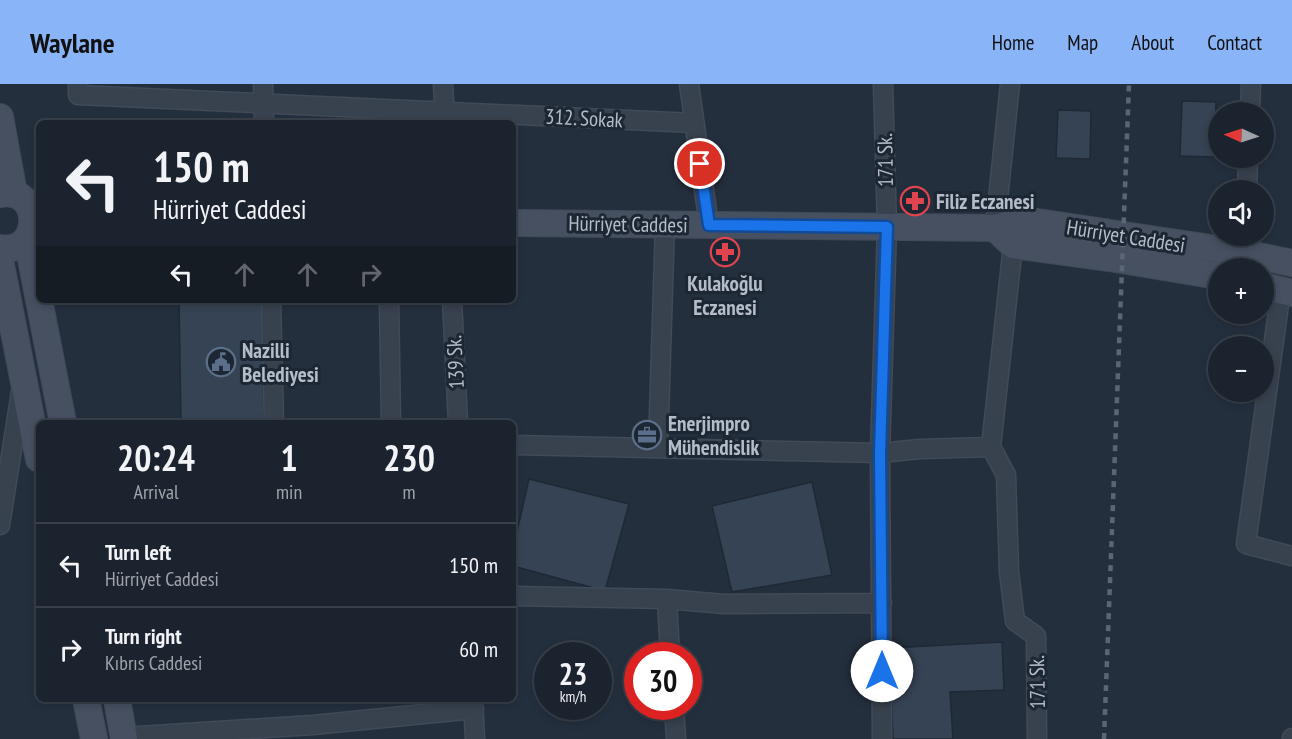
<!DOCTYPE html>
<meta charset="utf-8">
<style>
:root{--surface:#1b232e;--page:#282f3a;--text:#f1f3f6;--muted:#a0a4aa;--line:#39404a;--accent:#8ab4f8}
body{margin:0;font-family:"PT Sans Narrow",sans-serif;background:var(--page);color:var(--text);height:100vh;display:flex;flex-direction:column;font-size:22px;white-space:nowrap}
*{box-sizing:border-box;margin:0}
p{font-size:20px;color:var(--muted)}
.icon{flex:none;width:33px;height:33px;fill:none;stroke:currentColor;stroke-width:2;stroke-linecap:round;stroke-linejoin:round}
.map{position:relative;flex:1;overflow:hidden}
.drawer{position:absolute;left:36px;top:336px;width:480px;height:282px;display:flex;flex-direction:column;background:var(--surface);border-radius:9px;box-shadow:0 3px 9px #0003,0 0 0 2px var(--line)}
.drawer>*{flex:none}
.top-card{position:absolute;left:36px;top:36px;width:480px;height:183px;border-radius:9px;box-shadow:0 3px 9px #0003,0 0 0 2px var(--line);background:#1b232e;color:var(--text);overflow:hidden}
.needle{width:39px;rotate:273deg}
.controls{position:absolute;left:1208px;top:18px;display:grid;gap:12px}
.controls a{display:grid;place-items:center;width:66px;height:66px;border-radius:50%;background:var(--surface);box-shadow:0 3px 9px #0003,0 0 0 2px var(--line);font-size:30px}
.speed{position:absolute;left:534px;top:558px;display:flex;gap:12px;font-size:30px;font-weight:700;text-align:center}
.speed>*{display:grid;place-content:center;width:78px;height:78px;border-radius:50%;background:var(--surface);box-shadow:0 3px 9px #0003,0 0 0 2px var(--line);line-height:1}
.speed small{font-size:15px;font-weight:400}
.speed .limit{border:9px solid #d22;background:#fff;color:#111}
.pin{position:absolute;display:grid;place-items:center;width:51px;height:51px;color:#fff;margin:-26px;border:3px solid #fff;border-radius:50%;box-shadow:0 2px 6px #0007}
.me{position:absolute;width:66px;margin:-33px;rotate:0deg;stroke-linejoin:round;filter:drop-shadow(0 0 4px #0008)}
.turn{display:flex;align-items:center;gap:21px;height:126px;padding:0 18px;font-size:27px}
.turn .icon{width:78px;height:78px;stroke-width:2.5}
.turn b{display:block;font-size:42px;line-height:51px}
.lanes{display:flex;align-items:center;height:57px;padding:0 18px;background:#0003;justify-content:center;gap:30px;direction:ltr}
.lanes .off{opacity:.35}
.eta{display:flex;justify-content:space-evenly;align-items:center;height:102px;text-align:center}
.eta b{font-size:36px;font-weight:700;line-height:42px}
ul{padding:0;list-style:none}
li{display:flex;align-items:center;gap:18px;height:84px;padding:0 18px;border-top:2px solid var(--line)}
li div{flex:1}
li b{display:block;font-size:22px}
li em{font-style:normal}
header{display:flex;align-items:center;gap:36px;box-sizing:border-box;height:84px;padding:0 30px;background:var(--accent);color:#111}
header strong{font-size:28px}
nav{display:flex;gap:33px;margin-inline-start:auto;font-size:21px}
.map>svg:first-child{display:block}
</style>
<header>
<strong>Waylane</strong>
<nav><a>Home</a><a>Map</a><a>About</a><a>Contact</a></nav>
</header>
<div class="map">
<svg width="1292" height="655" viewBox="0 0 1292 655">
<rect width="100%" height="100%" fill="#242f3e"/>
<!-- building -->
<path fill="#364354" stroke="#1f2835" stroke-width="1.5" d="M1182 17 1216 18 1214 73 1180 72Z
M1058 26 1091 27 1090 75 1056 74Z
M179 216H262L264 339H181Z
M529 395 629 420 605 507 513 482V465Z
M812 398 832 491 732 508 712 422Z
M1002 558 1004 606 950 608 953 655H893L889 564Z"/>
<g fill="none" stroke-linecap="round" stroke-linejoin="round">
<!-- minor casing -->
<g stroke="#414a57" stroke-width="21">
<path id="minor" d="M78 0V11L694 39
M263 0 264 39
M443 0 445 37
M689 0 709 141
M1250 28 1251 0
M1247 106 1248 74
M995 144 1010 0
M1013 161 991 363 1006 391 1009 488 1015 537 1036 552 1037 655
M1281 206 1246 460 1292 472
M271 216 274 339
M389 216 391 339
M452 216 458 339
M513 361 880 369 920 365 991 363
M658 364 665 140
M0 441 21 308
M513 512 667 515 724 520 882 519
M667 515 670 572
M473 615 475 655
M674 622 676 655
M124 653 313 641 474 625
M882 655 880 369 887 143 883 0
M1292 655V654"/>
</g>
<!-- secondary casing -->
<g stroke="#414a57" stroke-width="28">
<path id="secondary" d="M0 33 14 110
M0 110C42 101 44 171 0 164
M513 139 995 144 1024 136 1244 169 1292 179
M995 144 1013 161 1110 174 1218 192
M39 152 27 154 39 216
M0 176 39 375
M1263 202 1292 209
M39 216 63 339
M86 615 94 655
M117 615 124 655"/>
</g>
<!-- minor -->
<use href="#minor" stroke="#38414e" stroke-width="18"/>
<!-- secondary -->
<use href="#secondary" stroke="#465061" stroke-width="26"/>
<!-- rail -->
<path stroke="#5a6575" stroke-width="4.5" stroke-dasharray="6 6" stroke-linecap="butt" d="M1104 655 1129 0"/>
</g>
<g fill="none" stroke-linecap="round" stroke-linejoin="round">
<!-- route casing -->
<g stroke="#114b97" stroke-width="15">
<path id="route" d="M700 80 709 141 887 143 880 369 882 587"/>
</g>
<!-- route -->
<use href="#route" stroke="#1a73e8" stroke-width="10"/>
</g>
<!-- icons -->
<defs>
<g id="pharmacy-ring" transform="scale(1.5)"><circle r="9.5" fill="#1d2633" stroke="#e0444e" stroke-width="1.5"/><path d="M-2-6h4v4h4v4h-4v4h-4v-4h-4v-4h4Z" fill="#e0444e"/></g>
<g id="civic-ring" transform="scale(1.5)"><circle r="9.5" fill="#1d2633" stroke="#5c6f8a" stroke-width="1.5"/><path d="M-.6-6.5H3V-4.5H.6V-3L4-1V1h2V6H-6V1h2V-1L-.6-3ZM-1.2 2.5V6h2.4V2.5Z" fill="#5c6f8a"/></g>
<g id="office-ring" transform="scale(1.5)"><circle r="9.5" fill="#1d2633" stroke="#5c6f8a" stroke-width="1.5"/><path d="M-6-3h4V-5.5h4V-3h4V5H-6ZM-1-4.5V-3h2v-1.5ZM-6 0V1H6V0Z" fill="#5c6f8a"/></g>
</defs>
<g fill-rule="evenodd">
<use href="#pharmacy-ring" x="915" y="117"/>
<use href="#pharmacy-ring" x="725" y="168"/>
<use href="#civic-ring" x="221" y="278"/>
<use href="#office-ring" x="647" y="351"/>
</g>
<g text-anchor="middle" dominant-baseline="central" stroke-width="6" stroke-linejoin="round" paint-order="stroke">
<!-- street labels -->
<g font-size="21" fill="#b4bcc9" stroke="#1d2633">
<text transform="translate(584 34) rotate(3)">312. Sokak</text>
<text transform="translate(885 76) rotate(-91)">171 Sk.</text>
<text transform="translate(628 140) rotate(1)">Hürriyet Caddesi</text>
<text transform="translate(1126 152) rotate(9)">Hürriyet Caddesi</text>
<text transform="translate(455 278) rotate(-93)">139 Sk.</text>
<text transform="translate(1037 598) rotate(-91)">171 Sk.</text>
</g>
<!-- poi labels -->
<g font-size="21" font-weight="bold" fill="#b4bcc9" stroke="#1d2633" text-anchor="start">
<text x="936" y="117">Filiz Eczanesi</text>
<text x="725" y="199" text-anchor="middle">Kulakoğlu<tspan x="725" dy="24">Eczanesi</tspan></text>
<text x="242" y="266">Nazilli<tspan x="242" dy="24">Belediyesi</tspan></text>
<text x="668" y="339">Enerjimpro<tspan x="668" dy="24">Mühendislik</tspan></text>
</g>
</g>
</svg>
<div class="controls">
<a><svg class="needle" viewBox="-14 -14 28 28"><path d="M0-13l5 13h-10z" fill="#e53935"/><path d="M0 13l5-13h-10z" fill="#a0a4aa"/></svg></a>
<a><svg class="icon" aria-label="sound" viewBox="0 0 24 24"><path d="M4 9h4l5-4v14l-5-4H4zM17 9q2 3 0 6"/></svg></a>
<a>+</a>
<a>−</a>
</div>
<div class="speed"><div>23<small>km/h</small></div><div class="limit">30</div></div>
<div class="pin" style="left:700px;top:80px;background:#d93025"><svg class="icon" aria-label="arrive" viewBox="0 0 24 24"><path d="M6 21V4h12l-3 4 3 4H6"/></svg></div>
<svg class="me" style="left:882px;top:587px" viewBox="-20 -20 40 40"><circle r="19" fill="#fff"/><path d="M0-13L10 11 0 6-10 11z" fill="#1a73e8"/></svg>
<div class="top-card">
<div class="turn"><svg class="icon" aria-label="left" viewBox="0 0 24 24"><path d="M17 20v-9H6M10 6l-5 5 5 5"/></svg><div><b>150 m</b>Hürriyet Caddesi</div></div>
<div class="lanes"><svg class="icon" aria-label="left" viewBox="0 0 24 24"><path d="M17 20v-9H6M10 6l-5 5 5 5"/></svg><svg class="icon off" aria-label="ahead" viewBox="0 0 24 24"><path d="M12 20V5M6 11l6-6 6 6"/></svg><svg class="icon off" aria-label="ahead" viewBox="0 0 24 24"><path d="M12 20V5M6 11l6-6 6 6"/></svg><svg class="icon off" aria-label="right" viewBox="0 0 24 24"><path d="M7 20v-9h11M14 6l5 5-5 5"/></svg></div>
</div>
<section class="drawer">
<div class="eta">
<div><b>20:24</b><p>Arrival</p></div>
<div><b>1</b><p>min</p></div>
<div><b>230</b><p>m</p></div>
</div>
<ul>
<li><svg class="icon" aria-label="left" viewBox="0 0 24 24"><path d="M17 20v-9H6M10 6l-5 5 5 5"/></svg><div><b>Turn left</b><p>Hürriyet Caddesi</p></div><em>150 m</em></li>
<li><svg class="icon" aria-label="right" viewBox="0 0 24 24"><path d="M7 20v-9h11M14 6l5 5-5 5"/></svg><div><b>Turn right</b><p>Kıbrıs Caddesi</p></div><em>60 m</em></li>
</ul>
</section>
</div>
